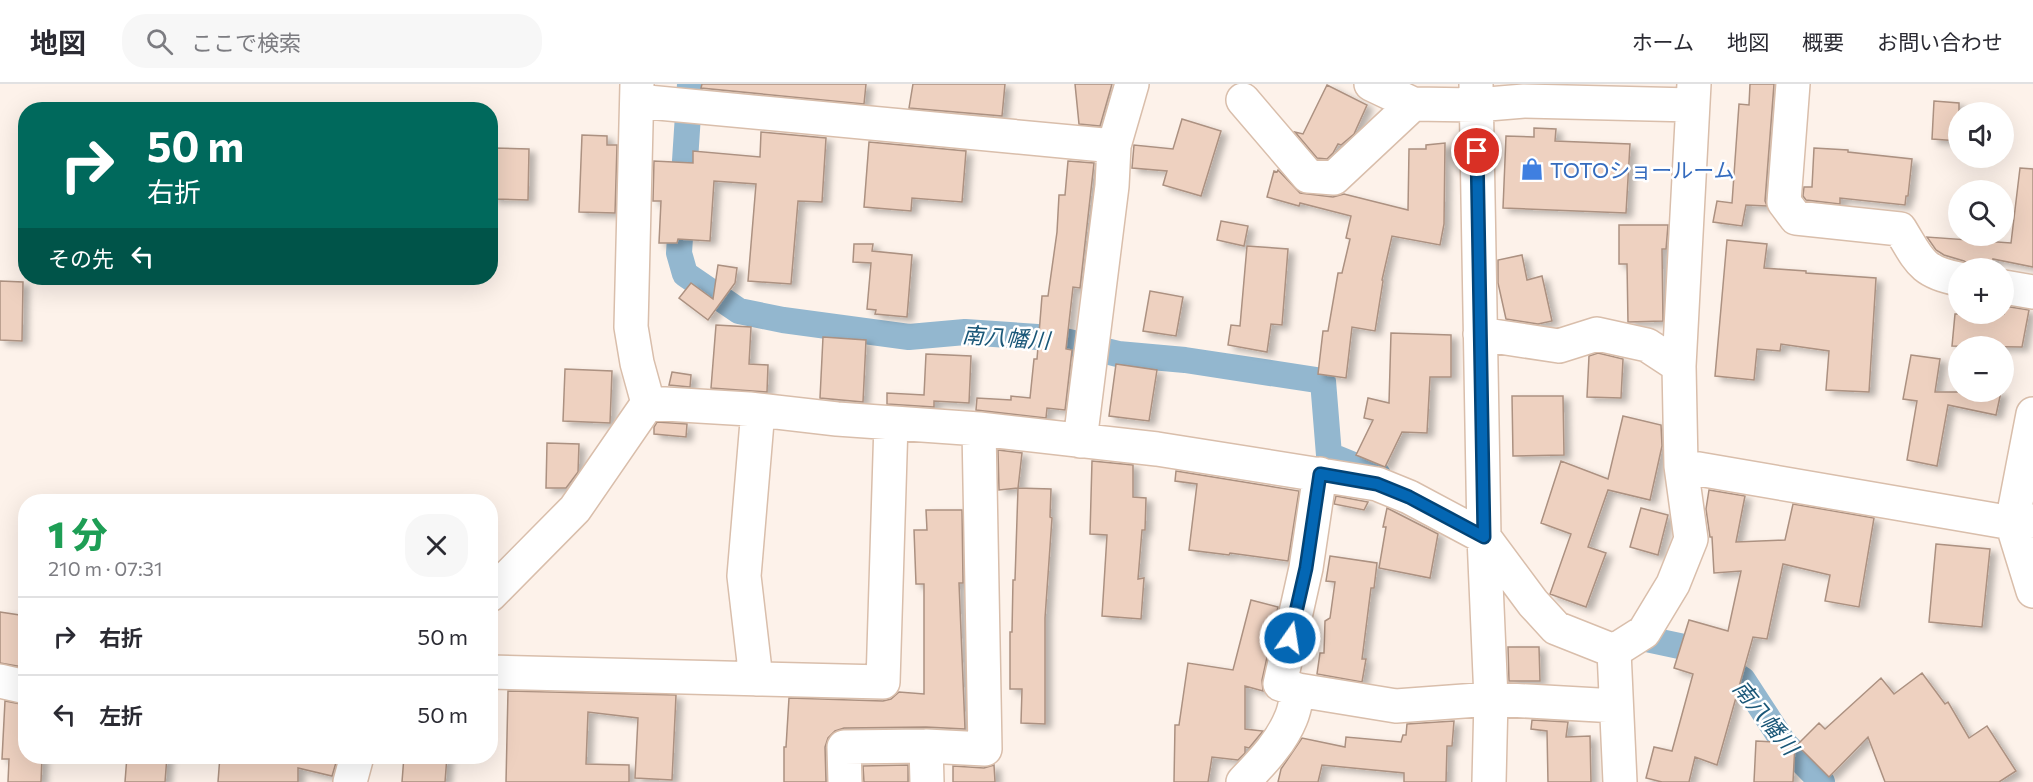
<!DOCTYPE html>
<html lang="ja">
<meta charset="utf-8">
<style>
:root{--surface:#fff;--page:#f7f7f7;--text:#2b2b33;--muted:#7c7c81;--line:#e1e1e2}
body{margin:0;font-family:Commissioner,"Noto Sans JP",sans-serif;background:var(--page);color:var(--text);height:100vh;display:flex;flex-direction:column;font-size:22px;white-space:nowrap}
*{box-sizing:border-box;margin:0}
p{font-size:20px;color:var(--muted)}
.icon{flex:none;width:33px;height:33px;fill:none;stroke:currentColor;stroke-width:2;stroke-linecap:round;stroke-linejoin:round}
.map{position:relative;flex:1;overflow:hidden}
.panel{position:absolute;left:18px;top:410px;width:480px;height:270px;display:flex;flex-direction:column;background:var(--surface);border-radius:24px;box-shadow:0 6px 24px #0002}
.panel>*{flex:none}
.guide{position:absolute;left:18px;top:18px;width:480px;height:183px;border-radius:24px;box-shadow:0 6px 24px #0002;background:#00695c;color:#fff;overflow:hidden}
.tools{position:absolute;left:1948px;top:18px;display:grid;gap:12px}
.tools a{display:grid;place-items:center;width:66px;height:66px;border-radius:50%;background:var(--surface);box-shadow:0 6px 24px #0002;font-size:30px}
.pin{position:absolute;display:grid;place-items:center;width:51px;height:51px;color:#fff;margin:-26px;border:3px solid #fff;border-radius:50%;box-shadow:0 2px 6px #0007}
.me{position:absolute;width:66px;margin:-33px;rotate:13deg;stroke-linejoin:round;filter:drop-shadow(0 0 4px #0008)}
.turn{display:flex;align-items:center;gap:21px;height:126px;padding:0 30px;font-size:27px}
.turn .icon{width:78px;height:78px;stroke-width:2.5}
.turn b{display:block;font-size:42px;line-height:51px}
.then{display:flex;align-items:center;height:57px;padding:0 30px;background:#0003;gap:12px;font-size:22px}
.round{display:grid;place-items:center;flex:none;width:63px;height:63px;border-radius:24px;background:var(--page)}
.overview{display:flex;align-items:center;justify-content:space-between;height:102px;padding:0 30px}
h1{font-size:36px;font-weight:800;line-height:45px;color:#1e9e55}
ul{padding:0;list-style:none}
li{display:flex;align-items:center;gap:18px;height:78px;padding:0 30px;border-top:2px solid var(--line)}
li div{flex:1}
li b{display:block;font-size:22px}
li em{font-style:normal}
header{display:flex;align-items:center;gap:36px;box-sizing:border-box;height:84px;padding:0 30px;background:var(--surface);border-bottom:2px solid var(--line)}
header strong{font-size:28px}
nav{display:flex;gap:33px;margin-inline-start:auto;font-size:21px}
.search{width:420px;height:54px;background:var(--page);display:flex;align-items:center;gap:15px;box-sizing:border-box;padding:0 21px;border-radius:24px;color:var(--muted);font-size:22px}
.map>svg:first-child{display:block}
</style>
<header>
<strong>地図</strong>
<div class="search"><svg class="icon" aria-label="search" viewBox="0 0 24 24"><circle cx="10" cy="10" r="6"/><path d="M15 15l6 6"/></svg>ここで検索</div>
<nav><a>ホーム</a><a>地図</a><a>概要</a><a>お問い合わせ</a></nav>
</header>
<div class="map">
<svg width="2033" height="698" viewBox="0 0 2033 698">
<defs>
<filter id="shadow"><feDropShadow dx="6" dy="4" stdDeviation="3" flood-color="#0004"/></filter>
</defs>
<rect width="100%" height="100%" fill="#fdf2ea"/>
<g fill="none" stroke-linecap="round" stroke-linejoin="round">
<!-- canal -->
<path stroke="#93b7cf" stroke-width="26" d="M690 0 679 169 685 190 739 227 783 236 909 253 965 248 1052 254 1118 270 1185 276 1323 297 1329 371 1378 391
M1637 553 1684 563 1723 583 1743 596 1784 659 1822 698"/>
</g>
<!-- building -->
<path fill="#eed1c0" stroke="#ac9181" stroke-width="1.5" filter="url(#shadow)" d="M702 0H866L864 20 701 4Z
M913 0H1005L1002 32 909 24Z
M1075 0H1112L1100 42 1079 40Z
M1750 0H1774L1765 117 1767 122 1746 121 1742 142 1713 138 1717 117 1732 119 1739 20 1749 21Z
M1327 1 1367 21 1354 50 1341 61 1338 60 1333 69 1327 75 1317 74 1295 48 1303 50Z
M1934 17 1959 19V57L1932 55Z
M1182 35 1221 47 1201 112 1163 101 1167 87 1132 84 1134 61 1173 65Z
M1534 44 1556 45 1555 57 1630 60 1626 129 1503 124 1506 52 1534 53Z
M761 48 826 54 822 118 798 117 791 200 748 197 756 100 714 97 710 157 678 155 677 159H659L661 117H653L654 77 693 79V67L760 73Z
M582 51 607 52V61H617L615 129 579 128Z
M869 58 966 67 962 118 912 114 911 127 864 123Z
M1445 59 1444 140 1440 161 1392 152 1382 196 1383 197 1375 247 1352 243 1346 294 1318 290 1323 247H1328L1338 189H1342L1350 155 1346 154 1351 132 1300 119 1299 122 1267 113 1274 87 1277 88 1278 86 1300 109 1333 113 1344 110 1408 126 1409 65H1426V61Z
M493 64 529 65 528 116 492 115Z
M1814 64 1848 66V68L1912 75 1908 112H1906L1905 121 1840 114V120L1806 116 1803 112 1804 103H1812Z
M1068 77 1094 79 1080 204 1073 203 1066 265 1072 266 1065 326 1047 324 1046 334 976 326 977 314 1011 316V312L1030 314 1034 275H1037L1042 212H1048L1057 148 1059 111H1065Z
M2020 84 2033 85V183L1993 175V184H1974L1964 177 1944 171 1936 166 1927 153 2011 159Z
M1221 137 1248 142 1244 162 1217 156Z
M1619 141H1668L1666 165H1662L1663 237 1628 238 1627 180H1619Z
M1727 156 1767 160 1764 184 1806 187V189L1876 194 1869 308 1826 306 1829 267 1781 260 1780 267 1757 265 1754 296 1715 292Z
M854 160H873L872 167 912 171 907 233 875 230 876 226 867 225 871 179 853 178Z
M1247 162 1288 165 1282 241 1271 240 1267 268 1228 261 1231 241 1240 242Z
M1522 171 1527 196 1542 192 1552 237 1538 240 1506 235 1498 199V176Z
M718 181 737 184 735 199 708 236 679 214 691 199 713 215Z
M0 197 23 198 22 257 0 256Z
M1150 207 1183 213 1176 252 1143 247Z
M2004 222 2029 226 2022 263 1952 262 1955 230H2004Z
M716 241 751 243 749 280 768 281 767 308 711 304Z
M1391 249 1451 251V293H1430L1427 349 1402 348 1385 383 1356 371 1373 336 1364 334 1368 314 1389 319Z
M823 253 866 256 863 318 820 314Z
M1598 269 1623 275 1621 314 1587 313 1589 272Z
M926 270 971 272 969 319 934 317V323L887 320V309L924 311Z
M1911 271 1940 275 1935 308H2001L1996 331 1948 321 1937 382 1907 376 1917 317 1903 315Z
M1116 280 1157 286 1149 337 1109 332Z
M565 285 612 287 610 339 563 337Z
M672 288 691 291 690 303 669 301Z
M1512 312H1563L1564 371 1513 372Z
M1623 332 1661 341 1662 362 1650 416 1608 406 1588 463 1606 469 1586 523 1550 510 1571 450 1541 439 1561 377 1608 395Z
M657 338 687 340 686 353 654 350V343Z
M547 359 579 360 578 388 566 404H546Z
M998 366 1022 369 1018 404 999 406Z
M1092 377 1133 381V413L1146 414 1145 446H1142L1138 495 1144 494 1141 535 1102 532 1107 451 1090 450Z
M1176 387 1299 407 1288 477 1230 469 1229 471 1189 466 1197 400 1175 397Z
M1018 404 1051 405 1050 433 1052 434 1045 534V640L1021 639 1022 605H1010V548H1012L1013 496H1015Z
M1709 406 1745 412 1736 458 1785 456 1793 420 1874 434 1859 523 1825 517 1830 491 1783 480 1767 555 1753 553 1717 681 1695 673 1689 698H1662L1646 694 1654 663 1672 667 1693 590 1674 584 1689 536 1728 547 1741 487 1714 489 1712 453H1710L1706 425Z
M1336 412 1368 418 1364 426 1334 420Z
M1387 424 1438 450 1430 494 1379 484 1386 443H1383Z
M1641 424 1668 431 1658 471 1630 463Z
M926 426H962L963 499H959L965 645 926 643 844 644 835 647 828 654 825 663 826 698H784V663H786L789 614 883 617 891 615 899 608 924 610V500H916L914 446H927Z
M1936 460 1990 465 1982 543 1929 538Z
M1330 472 1377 479 1374 504H1371L1362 575H1366L1362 598 1317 590 1320 569H1324L1325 537 1330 534 1335 498 1326 497Z
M1251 516 1278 523 1262 596 1263 607 1245 602V645L1263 647 1249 664 1245 663V669L1238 676 1212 673 1208 698H1174L1175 641H1179L1188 579 1233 586Z
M0 528 26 532V567L23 583 0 579Z
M1508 563H1539L1540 597H1509Z
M1922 589 1945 620 1948 618 1969 654 1987 642 2016 687 1999 698H1885L1868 653 1829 693 1797 661 1819 639 1825 645 1881 594 1894 610Z
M508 607 676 611 672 696 635 694 638 634 588 628 586 680 629 681V698H506Z
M5 617 26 621V672H42L41 698H8L9 675H2Z
M1532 636 1568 638 1566 653 1590 652 1591 698H1548L1547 647 1531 645Z
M1454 637 1452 662H1447L1446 698H1404V689L1322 681 1318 698H1278L1281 685 1302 654 1345 663 1346 653 1401 658 1403 651H1406L1407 640Z
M1756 657 1795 659 1793 698H1754Z
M127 672H167L165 698H125Z
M220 672H338L332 692 298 684V698H218Z
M404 672H447L445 698H402Z
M908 681V698H864L863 682Z
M994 681 995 698H953V682L984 684Z"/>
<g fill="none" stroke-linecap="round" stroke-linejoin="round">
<!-- minor casing -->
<g stroke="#d9beab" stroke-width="36">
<path id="minor" d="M637 0 631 243 637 279 648 319
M1371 0 1413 20 1476 21 1524 17 1692 21
M1476 0 1484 453 1491 615 1489 698
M1793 0 1784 118 1796 134 1900 145C1919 176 1921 188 1959 195
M1243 16 1308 92 1334 94 1413 20
M637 17 1114 62
M2004 203 2033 208
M1480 250 1559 262 1597 250 1647 261 1679 282
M648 319 749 325 837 335 979 345 1157 365 1377 400 1409 413 1484 453 1533 519 1556 544 1614 567
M1080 357 1112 102 1114 62 1132 0
M1681 382 2012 439 2033 330
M1320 390 1306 484 1280 600 1298 606 1396 622 1491 615 1616 622
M2033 437 2012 439 2033 507
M490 511 575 425 648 319
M1614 567 1644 548 1673 500 1691 455 1681 382 1679 282 1694 0
M1614 567 1620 698
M490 588 883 598 891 339
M756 595 744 492 758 326
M0 597 26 603
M926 662 927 698
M350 698 357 672
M845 698 844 663 926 662 985 665 979 345
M1243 698C1261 679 1281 659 1291 634 1295 625 1296 615 1298 606"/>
</g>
<!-- minor -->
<use href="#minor" stroke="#fff" stroke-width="33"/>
</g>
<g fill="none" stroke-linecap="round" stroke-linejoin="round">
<!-- route casing -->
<g stroke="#034375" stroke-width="15">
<path id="route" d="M1290 554 1306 484 1320 390 1377 400 1409 413 1484 453 1477 67"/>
</g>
<!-- route -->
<use href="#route" stroke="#0467b4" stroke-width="10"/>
</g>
<!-- icons -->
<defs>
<g id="shop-bare" transform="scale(1.8)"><path d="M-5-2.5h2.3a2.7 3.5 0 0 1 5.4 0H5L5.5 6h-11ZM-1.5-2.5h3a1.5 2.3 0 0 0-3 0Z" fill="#3f7fe0" stroke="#fff" stroke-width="2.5" paint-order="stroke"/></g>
</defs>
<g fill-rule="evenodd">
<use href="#shop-bare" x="1532" y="85"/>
</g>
<g text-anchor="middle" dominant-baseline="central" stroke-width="5" stroke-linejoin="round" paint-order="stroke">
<!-- shop labels -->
<g font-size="21" fill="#366cbe" stroke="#fff" text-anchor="start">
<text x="1550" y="85">TOTOショールーム</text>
</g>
<!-- water labels -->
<g font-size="22" font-style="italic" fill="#1a5778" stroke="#fff">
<text transform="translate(1006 253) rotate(4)">南八幡川</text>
<text transform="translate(1766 633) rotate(51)">南八幡川</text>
</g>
</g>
</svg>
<div class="tools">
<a><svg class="icon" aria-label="sound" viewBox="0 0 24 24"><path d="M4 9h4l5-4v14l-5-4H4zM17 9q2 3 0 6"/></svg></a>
<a><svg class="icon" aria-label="search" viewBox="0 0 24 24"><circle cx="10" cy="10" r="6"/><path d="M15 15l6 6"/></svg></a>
<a>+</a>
<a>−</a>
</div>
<div class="pin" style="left:1477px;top:67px;background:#d93025"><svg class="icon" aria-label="arrive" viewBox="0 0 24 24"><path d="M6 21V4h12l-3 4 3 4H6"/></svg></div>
<svg class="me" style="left:1290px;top:554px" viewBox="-20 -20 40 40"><circle r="17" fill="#0467b4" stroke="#fff" stroke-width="3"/><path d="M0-11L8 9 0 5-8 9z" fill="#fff"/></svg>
<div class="guide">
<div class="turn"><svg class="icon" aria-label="right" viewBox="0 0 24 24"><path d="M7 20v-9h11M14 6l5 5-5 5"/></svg><div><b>50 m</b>右折</div></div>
<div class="then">その先<svg class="icon" aria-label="left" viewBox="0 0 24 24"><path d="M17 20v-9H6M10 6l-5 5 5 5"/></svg></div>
</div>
<section class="panel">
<div class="overview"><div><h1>1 分</h1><p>210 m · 07:31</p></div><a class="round"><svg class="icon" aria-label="close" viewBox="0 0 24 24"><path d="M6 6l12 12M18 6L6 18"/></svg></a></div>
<ul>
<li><svg class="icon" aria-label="right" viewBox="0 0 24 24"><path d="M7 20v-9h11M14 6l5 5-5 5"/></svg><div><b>右折</b></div><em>50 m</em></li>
<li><svg class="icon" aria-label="left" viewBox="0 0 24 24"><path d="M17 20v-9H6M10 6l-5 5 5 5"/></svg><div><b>左折</b></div><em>50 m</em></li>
</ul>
</section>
</div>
